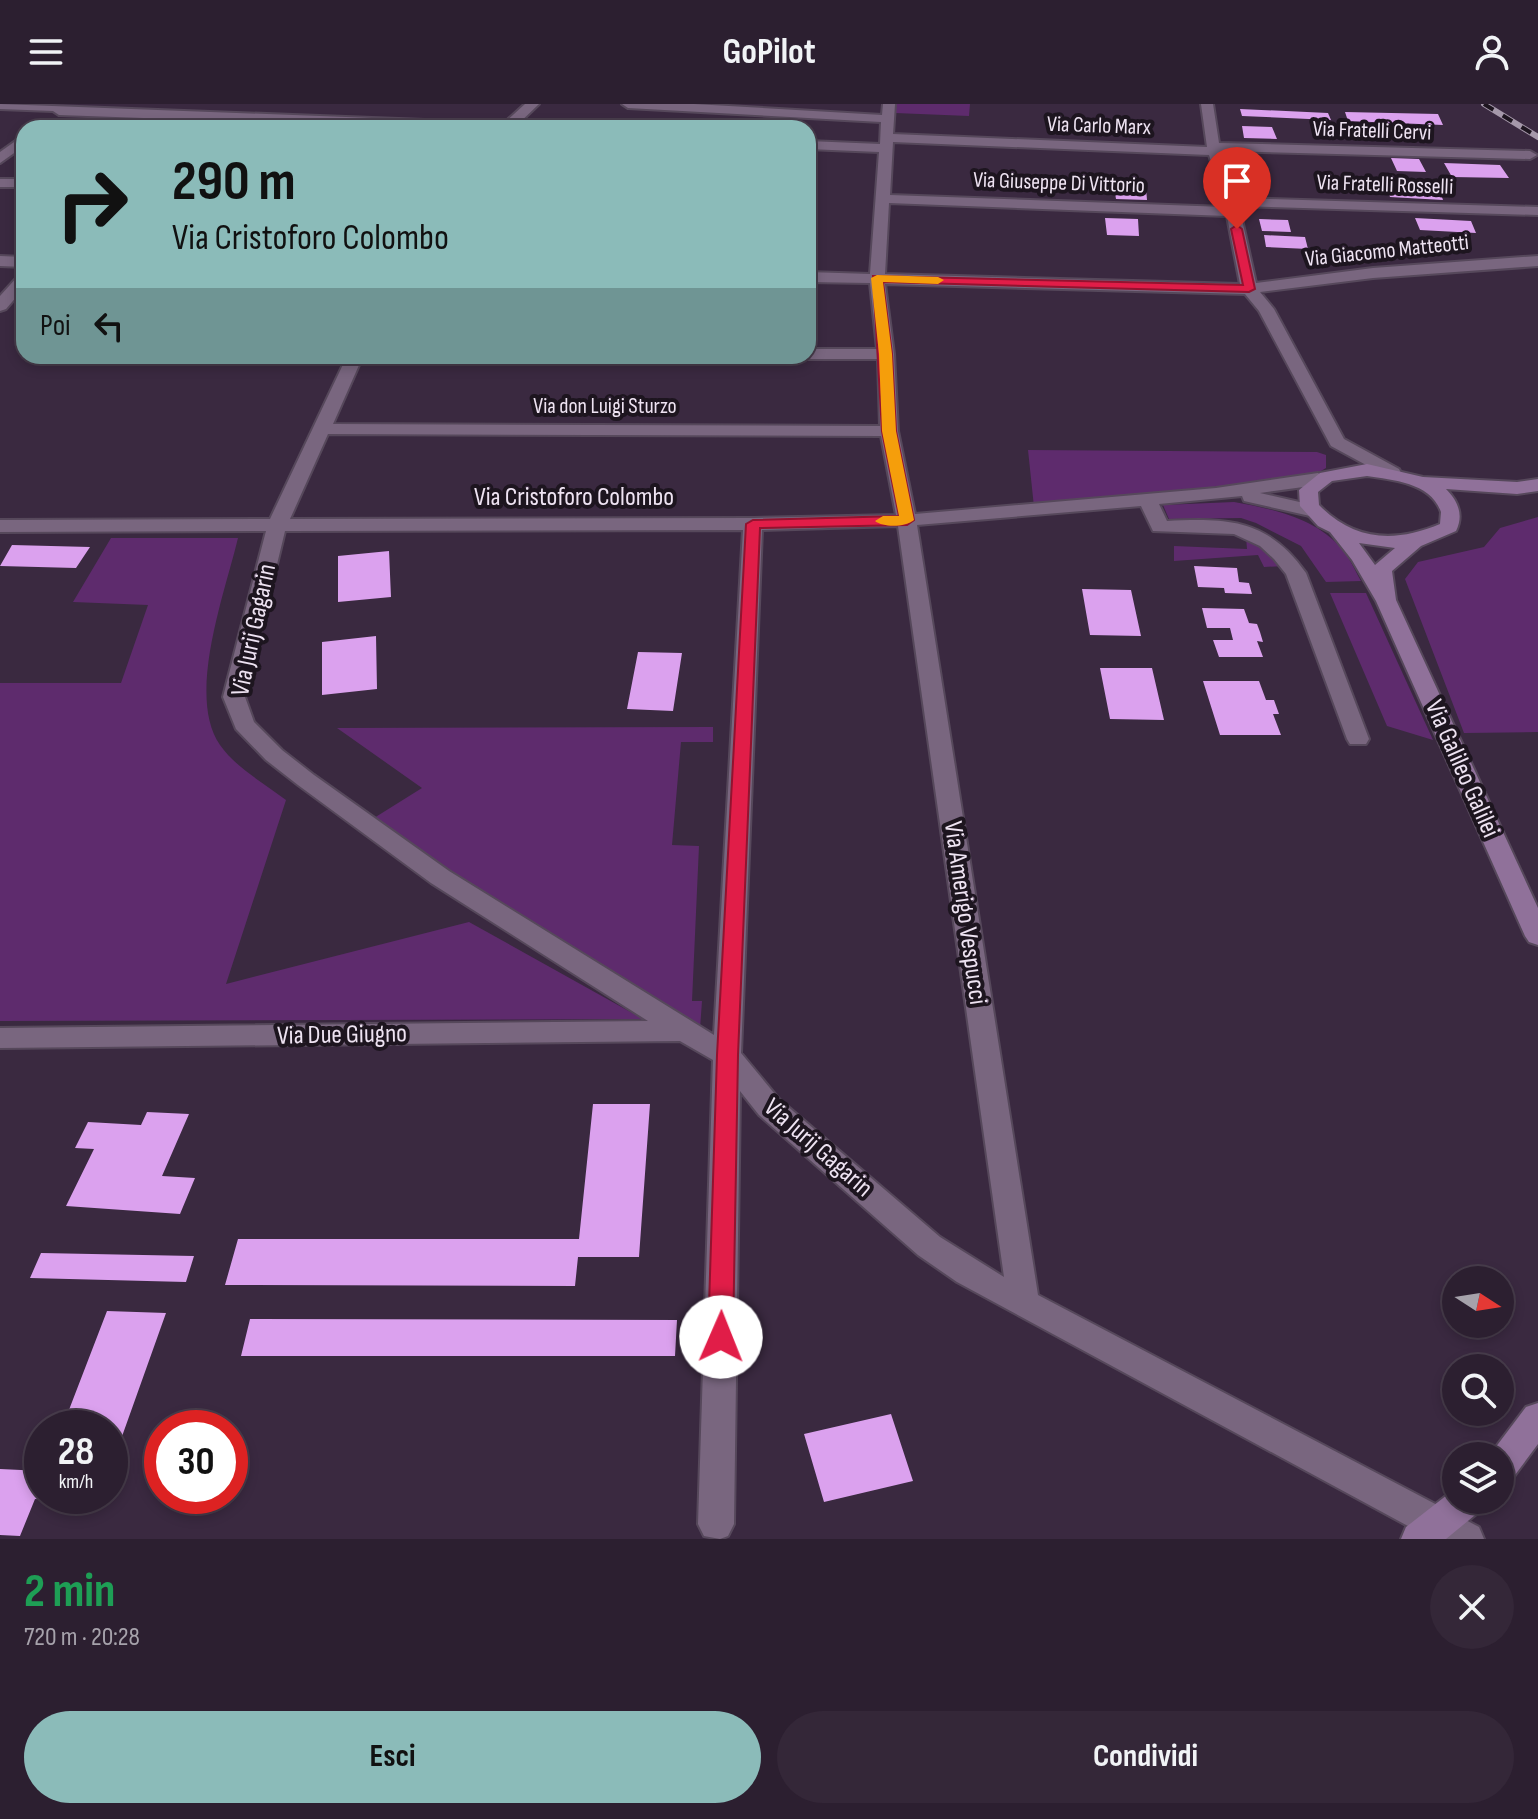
<!DOCTYPE html>
<html lang="it">
<meta charset="utf-8">
<style>
:root{--surface:#2c1f30;--page:#342738;--text:#f1f3f6;--muted:#a6a2ab;--line:#483d4c;--accent:#8bbbb9}
body{margin:0;font-family:"Sofia Sans Condensed",sans-serif;background:var(--page);color:var(--text);height:100vh;display:flex;flex-direction:column;font-size:30px;white-space:nowrap}
*{box-sizing:border-box;margin:0}
p{font-size:26px;color:var(--muted)}
.icon{flex:none;width:44px;height:44px;fill:none;stroke:currentColor;stroke-width:2;stroke-linecap:round;stroke-linejoin:round}
.map{position:relative;height:1435px;overflow:hidden}
.sheet{display:flex;flex-direction:column;background:var(--surface);flex:1}
.sheet>*{flex:none}
.hud{position:absolute;left:16px;top:16px;width:800px;height:244px;border-radius:24px;box-shadow:0 4px 12px #0003,0 0 0 2px var(--line);background:#8bbbb9;color:#111;overflow:hidden}
.needle{width:52px;rotate:102deg}
.buttons{position:absolute;left:1442px;top:1162px;display:grid;gap:16px}
.buttons a{display:grid;place-items:center;width:72px;height:72px;border-radius:50%;background:var(--surface);box-shadow:0 4px 12px #0003,0 0 0 2px var(--line);font-size:40px}
.speed{position:absolute;left:24px;top:1306px;display:flex;gap:16px;font-size:40px;font-weight:700;text-align:center}
.speed>*{display:grid;place-content:center;width:104px;height:104px;border-radius:50%;background:var(--surface);box-shadow:0 4px 12px #0003,0 0 0 2px var(--line);line-height:1}
.speed small{font-size:20px;font-weight:400}
.speed .limit{border:12px solid #d22;background:#fff;color:#111}
.pin{position:absolute;display:grid;place-items:center;width:68px;height:68px;color:#fff;margin:-82px -34px;border-radius:50% 50% 50% 0;rotate:-45deg;box-shadow:0 0 8px #0007}
.pin .icon{rotate:45deg}
.me{position:absolute;width:88px;margin:-44px;rotate:1deg;stroke-linejoin:round;filter:drop-shadow(0 0 6px #0008)}
.turn{display:flex;align-items:center;gap:28px;height:168px;padding:0 24px;font-size:36px}
.turn .icon{width:104px;height:104px;stroke-width:2.5}
.turn b{display:block;font-size:56px;line-height:68px}
.then{display:flex;align-items:center;height:76px;padding:0 24px;background:#0003;gap:16px;font-size:30px}
.round{display:grid;place-items:center;flex:none;width:84px;height:84px;border-radius:42px;background:var(--page)}
.headline{display:flex;align-items:center;justify-content:space-between;height:136px;padding:0 24px}
h1{font-size:48px;font-weight:700;line-height:60px;color:#1e9e55}
.button{display:flex;gap:16px;margin-top:auto;padding:16px 24px}
.button a{flex:1;height:92px;border-radius:48px;background:var(--accent);color:#111;font-size:32px;font-weight:700;line-height:92px;text-align:center}
.button a+a{background:var(--page);color:var(--text)}
header{display:flex;justify-content:space-between;align-items:center;height:104px;padding:0 24px;background:var(--surface);font-size:36px;font-weight:700}
.map>svg:first-child{display:block}
</style>
<header><svg class="icon" aria-label="menu" viewBox="0 0 24 24"><path d="M4 6h16M4 12h16M4 18h16"/></svg>GoPilot<svg class="icon" aria-label="person" viewBox="0 0 24 24"><circle cx="12" cy="8" r="4"/><path d="M4 21q1-7 8-7t8 7"/></svg></header>
<div class="map">
<svg width="1538" height="1435" viewBox="0 0 1538 1435">
<rect width="100%" height="100%" fill="#3a2940"/>
<!-- green -->
<path fill="#5e2b6d" d="M896 0H970L969 12 895 9Z
M1028 346 1317 348 1326 351V364L1314 371 1279 380 1034 403Z
M1234 398C1272 405 1315 413 1342 445 1350 454 1355 467 1361 477L1326 478 1301 442 1256 419 1241 414 1169 415 1163 401Z
M1538 413V628L1464 629 1405 475 1418 458 1484 443 1500 424Z
M1246 433 1253 435 1285 462 1264 463 1258 451 1174 457V442L1247 445Z
M111 434H238C225 489 186 592 220 641 236 664 264 679 286 696L226 880 469 818 643 915 0 917V579H121L148 501 73 498Z
M1330 489H1366L1433 636 1387 622Z
M713 623V638H681L672 741 699 742 692 897H702L700 925 452 769 374 714 422 684 337 624Z"/>
<!-- building -->
<path fill="#dba1ee" d="M1240 5 1328 9 1331 16 1242 12Z
M1345 8 1438 10 1443 21 1348 17Z
M1242 22 1272 23 1277 35 1244 34Z
M1391 54 1419 55 1426 68 1397 67Z
M1444 59 1500 61 1509 74 1452 73Z
M1386 82 1439 84 1443 96 1390 93Z
M1114 83 1146 84 1147 96 1116 95Z
M1105 114 1138 115 1139 132 1107 131Z
M1415 114 1471 117 1476 129 1420 126Z
M1259 115 1288 116 1291 128 1262 127Z
M1264 131 1305 133 1308 145 1266 143Z
M12 441 90 443 76 464 0 462Z
M389 447 391 493 338 498V452Z
M1194 462 1237 464 1239 478 1249 479 1252 490 1225 489 1224 484 1198 483Z
M1082 485 1131 486 1141 532 1090 531Z
M1202 504 1244 505 1249 519 1257 520 1260 528 1263 538 1257 537 1263 553H1219L1213 536H1233L1230 524H1207Z
M376 532 377 585 322 591V538Z
M638 548 682 549 673 607 627 605Z
M1100 564H1152L1164 616 1110 615Z
M1203 577H1259L1266 596H1274L1279 610H1273L1281 631H1220Z
M593 1000H650L639 1153H578L575 1182 225 1181 238 1135H579Z
M147 1008 189 1010 162 1072 195 1074 180 1110 66 1102 94 1045 75 1044 88 1018 141 1021Z
M41 1149 194 1152 186 1178 30 1174Z
M107 1207 166 1209 110 1366V1324H62Z
M250 1215 677 1216 675 1252H241Z
M891 1310 913 1377 824 1398 804 1330Z
M0 1365 42 1367V1392H101L99 1398 35 1395 20 1432 0 1431Z"/>
<g fill="none" stroke-linecap="round" stroke-linejoin="round">
<!-- street casing -->
<g stroke="#56485b" stroke-width="4">
<path id="street" d="M0 0 504 19 525 0H539L514 24H426L59 11 53 7 0 5Z
M622 0H694L882 11 883 0H895L893 30 1207 43 1201 0H1213L1219 39 1530 47 1537 51 1530 55 1221 47 1237 94 1538 103V111L1239 102 1256 179 1373 164 1538 152V162L1373 174 1260 188 1274 205 1344 335 1399 365 1401 369 1399 373 1392 375 1331 342 1259 207 1245 190 885 180 894 250 898 327 915 410 1216 384 1318 369 1327 375 1318 381 1260 389 1317 402 1320 406 1310 412 1244 397 1242 392 1159 400 1167 417C1228 414 1268 415 1306 469L1369 635 1366 640H1350L1347 635 1286 470 1274 455 1260 442 1234 430 1153 427 1141 402 917 421 1038 1191 1479 1423 1484 1435H1432L957 1178 918 1151 759 1011 740 987 734 1420 728 1432 720 1435 704 1432 698 1420 713 956 680 937 0 944V924L648 917 431 779 298 681 266 656 236 625 223 593 266 427 0 428V416L270 415 347 252H363L333 320 880 322 878 255H808L801 252H808V245H877L870 179 808 178V168L870 170 879 48 808 45V37L880 40 881 18 628 4ZM893 38 1209 51 1225 103 890 91ZM889 99 1227 112 1240 180 885 170ZM328 330 881 332 896 411 753 414 290 415ZM898 422 1004 1173 940 1133 779 995 741 949 762 426ZM743 426 714 931 449 767 314 671 282 646 254 618 245 593 285 427Z
M24 31V42L0 59V48Z
M0 75H24V83H0Z
M0 152 24 153V163L0 162Z
M24 169V184L6 205 0 207V192L19 171Z"/>
</g>
<!-- secondary casing -->
<g stroke="#56485b" stroke-width="4">
<path id="secondary" d="M1367 360 1423 373 1517 378 1538 375V387L1517 390 1446 385C1458 397 1464 411 1456 427L1421 442 1392 467 1396 496 1538 804V841L1529 838 1525 832 1376 497 1352 456 1330 428 1318 422 1300 402 1299 386 1320 369ZM1367 372C1394 376 1431 379 1441 408L1440 420C1395 439 1354 437 1319 401L1318 388 1332 377ZM1359 439 1395 444 1375 461Z
M1538 1299V1340L1512 1375 1500 1380V1352H1489L1526 1303Z
M1456 1384V1396H1485L1480 1407 1446 1435H1401L1406 1423Z"/>
</g>
<!-- street -->
<use href="#street" fill="#79667f" fill-rule="evenodd"/>
<!-- secondary -->
<use href="#secondary" fill="#90719a" fill-rule="evenodd"/>
<!-- rail casing -->
<g stroke="#a598aa" stroke-width="6">
<path id="rail" d="M1484 0 1538 33"/>
</g>
<!-- rail -->
<use href="#rail" stroke="#1d151f" stroke-width="4" stroke-dasharray="11" stroke-linecap="butt"/>
</g>
<!-- route -->
<path fill="#e11d48" stroke="#92132f" stroke-width="2" d="M1237 121 1242 125 1255 185 1249 188 883 178 892 250 896 327 914 416 907 421 760 424 738 951 733 1233 729 1240 721 1243 712 1240 708 1233 717 951 746 420 753 416 899 412 882 327 873 172 1243 181 1231 125Z"/>
<!-- slow -->
<path fill="#f59e0b" d="M877 171 938 173 944 176 938 180 883 178 892 250 896 327 914 416C906 423 884 424 875 417L883 412H899L882 327 879 250 871 174Z"/>
<g text-anchor="middle" dominant-baseline="central" stroke-width="8" stroke-linejoin="round" paint-order="stroke">
<!-- far-street labels -->
<g font-size="22" fill="#eee3f2" stroke="#1d151f">
<text transform="translate(1099 22) rotate(2)">Via Carlo Marx</text>
<text transform="translate(1372 27) rotate(2)">Via Fratelli Cervi</text>
<text transform="translate(1059 79) rotate(2)">Via Giuseppe Di Vittorio</text>
<text transform="translate(1385 81) rotate(2)">Via Fratelli Rosselli</text>
<text transform="translate(1387 147) rotate(-6)">Via Giacomo Matteotti</text>
<text x="605" y="302">Via don Luigi Sturzo</text>
</g>
<!-- street labels -->
<g font-size="26" fill="#eee3f2" stroke="#1d151f">
<text x="574" y="393">Via Cristoforo Colombo</text>
<text transform="translate(254 526) rotate(-78)">Via Jurij Gagarin</text>
<text transform="translate(1462 665) rotate(66)">Via Galileo Galilei</text>
<text transform="translate(965 809) rotate(82)">Via Amerigo Vespucci</text>
<text transform="translate(342 931) rotate(-1)">Via Due Giugno</text>
<text transform="translate(818 1044) rotate(41)">Via Jurij Gagarin</text>
</g>
</g>
</svg>
<div class="buttons">
<a><svg class="needle" viewBox="-14 -14 28 28"><path d="M0-13l5 13h-10z" fill="#e53935"/><path d="M0 13l5-13h-10z" fill="#a6a2ab"/></svg></a>
<a><svg class="icon" aria-label="search" viewBox="0 0 24 24"><circle cx="10" cy="10" r="6"/><path d="M15 15l6 6"/></svg></a>
<a><svg class="icon" aria-label="layers" viewBox="0 0 24 24"><path d="M12 4l9 5-9 5-9-5zM3 14l9 5 9-5"/></svg></a>
</div>
<div class="speed"><div>28<small>km/h</small></div><div class="limit">30</div></div>
<div class="pin" style="left:1237px;top:125px;background:#d93025"><svg class="icon" aria-label="arrive" viewBox="0 0 24 24"><path d="M6 21V4h12l-3 4 3 4H6"/></svg></div>
<svg class="me" style="left:721px;top:1233px" viewBox="-20 -20 40 40"><circle r="19" fill="#fff"/><path d="M0-13L10 11 0 6-10 11z" fill="#e11d48"/></svg>
<div class="hud">
<div class="turn"><svg class="icon" aria-label="right" viewBox="0 0 24 24"><path d="M7 20v-9h11M14 6l5 5-5 5"/></svg><div><b>290 m</b>Via Cristoforo Colombo</div></div>
<div class="then">Poi<svg class="icon" aria-label="left" viewBox="0 0 24 24"><path d="M17 20v-9H6M10 6l-5 5 5 5"/></svg></div>
</div>
</div>
<section class="sheet">
<div class="headline"><div><h1>2 min</h1><p>720 m · 20:28</p></div><a class="round"><svg class="icon" aria-label="close" viewBox="0 0 24 24"><path d="M6 6l12 12M18 6L6 18"/></svg></a></div>
<div class="button"><a>Esci</a><a>Condividi</a></div>
</section>
